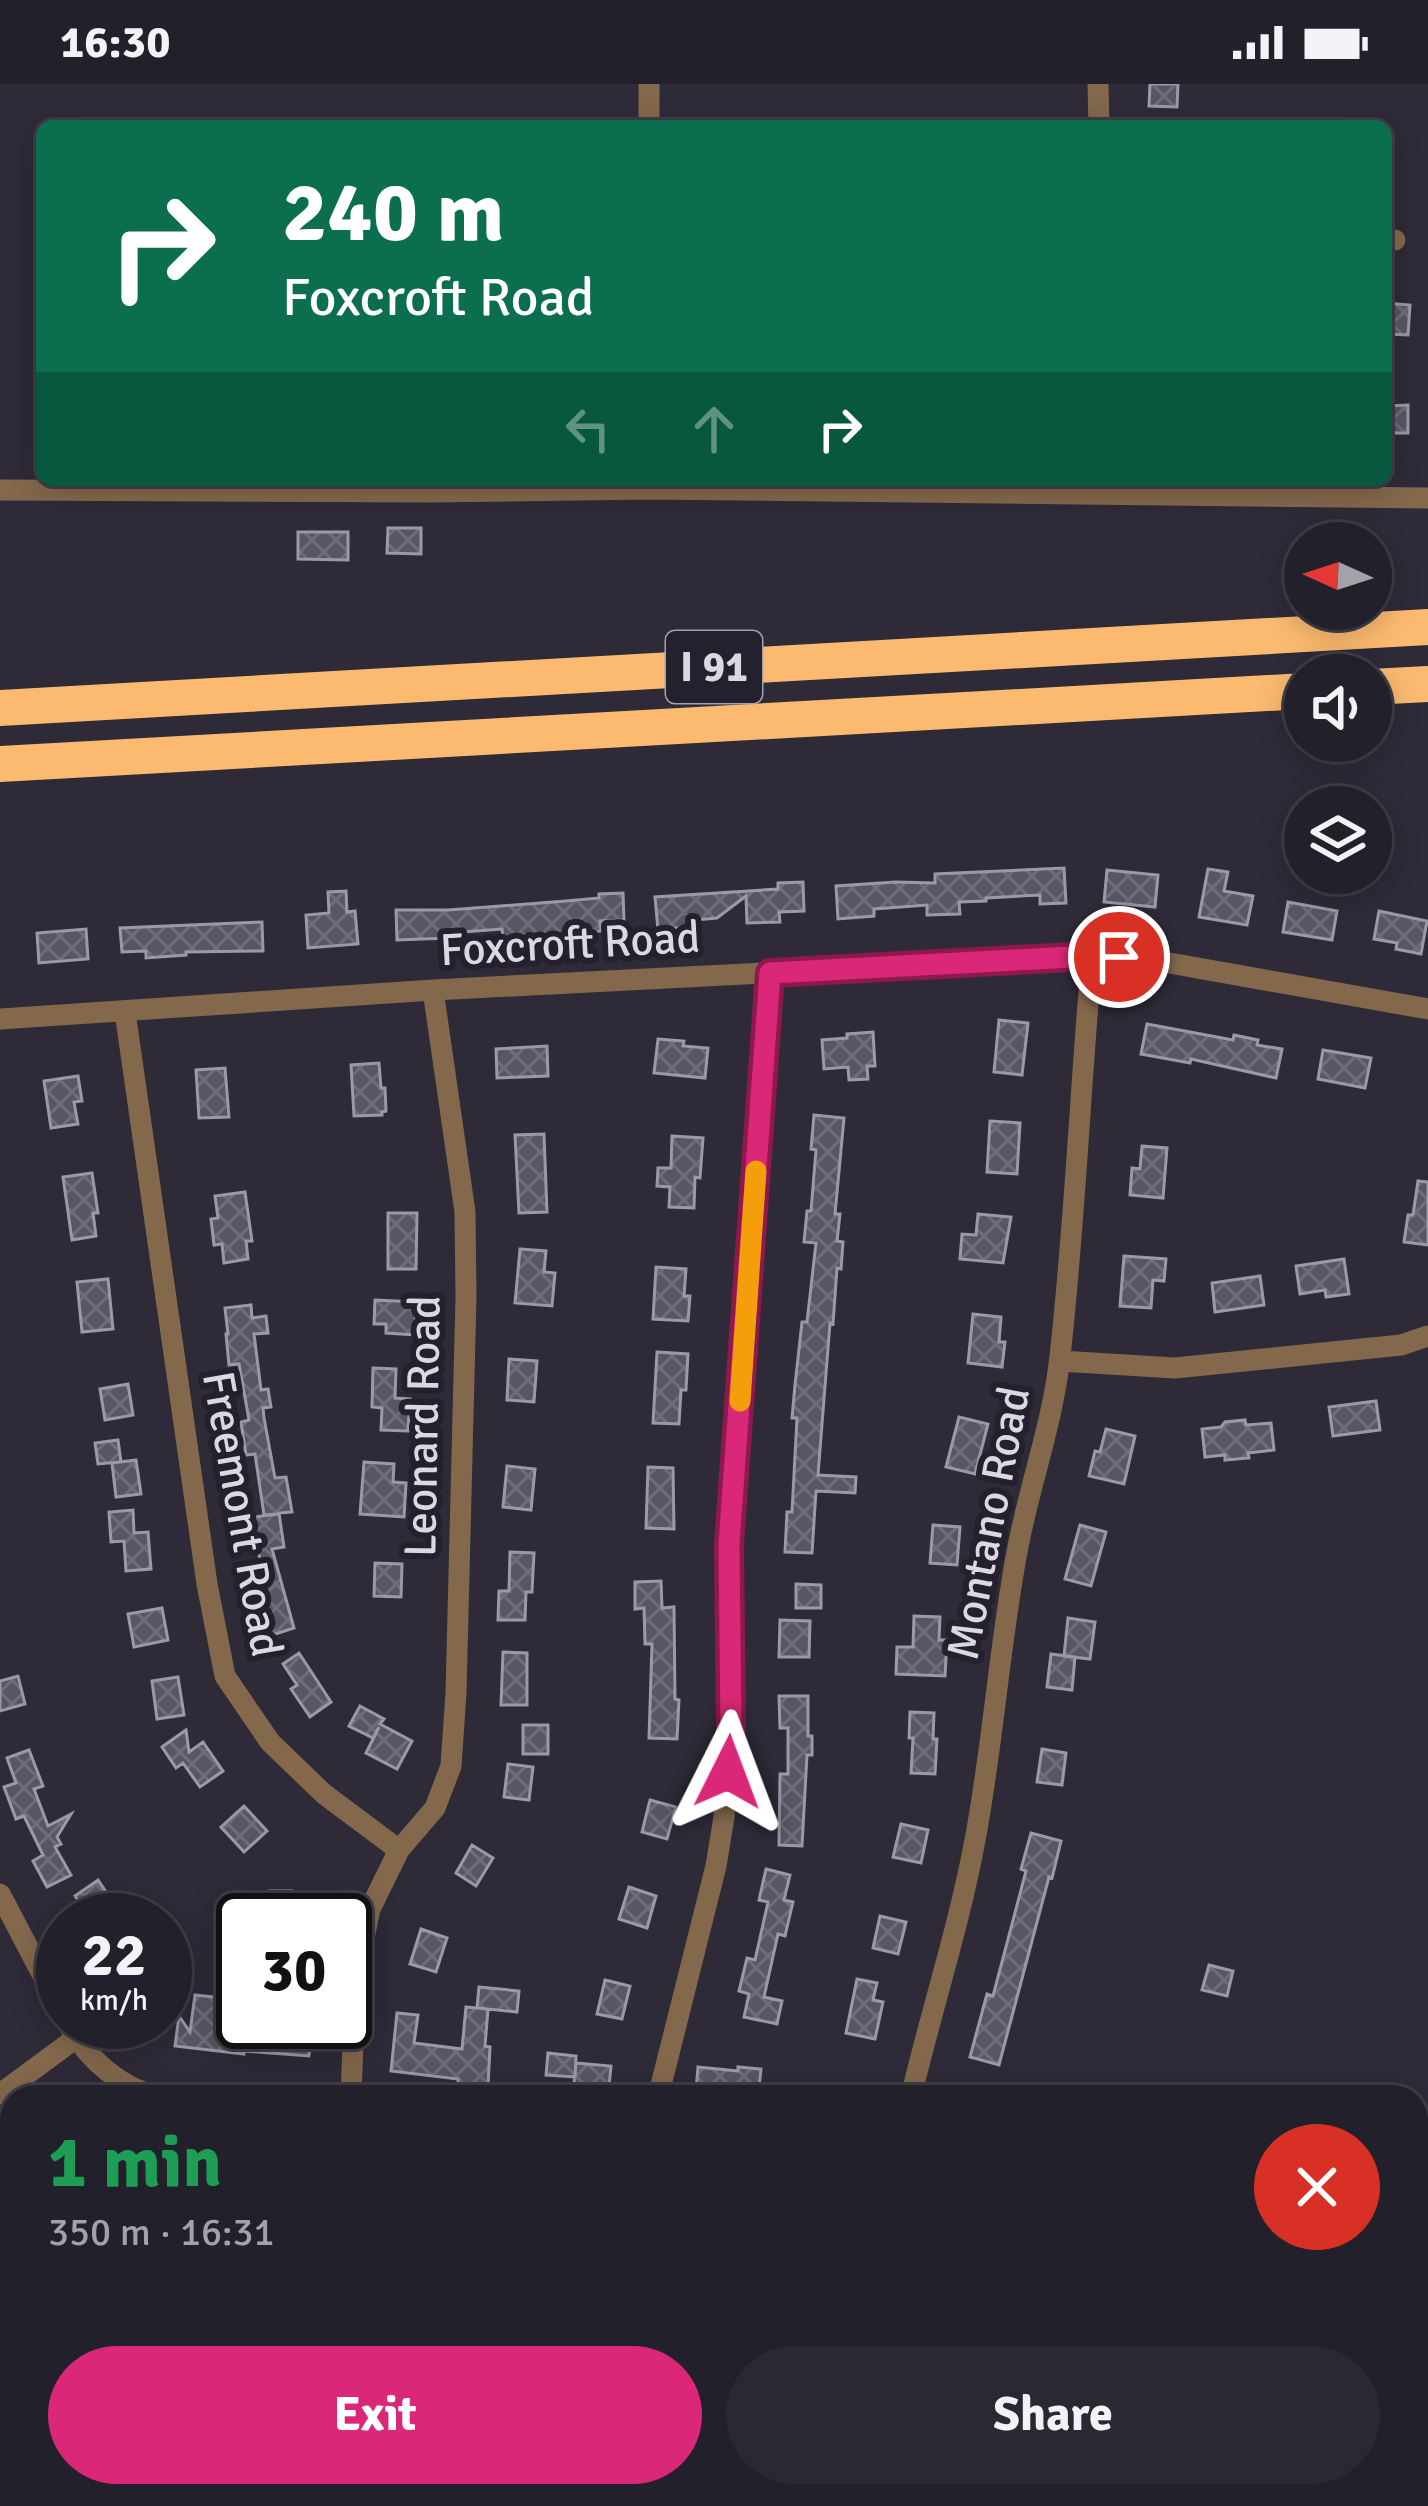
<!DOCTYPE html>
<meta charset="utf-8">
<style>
:root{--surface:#22202a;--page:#2a2832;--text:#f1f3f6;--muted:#a2a3a8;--line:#3f3e47;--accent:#db2777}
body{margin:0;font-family:Signika,sans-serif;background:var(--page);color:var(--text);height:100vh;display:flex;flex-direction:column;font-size:45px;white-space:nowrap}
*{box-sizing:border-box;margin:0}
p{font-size:39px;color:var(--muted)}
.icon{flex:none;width:66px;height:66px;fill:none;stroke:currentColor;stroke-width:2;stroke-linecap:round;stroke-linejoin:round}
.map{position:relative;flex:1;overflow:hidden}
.details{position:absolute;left:0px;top:2001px;width:1428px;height:423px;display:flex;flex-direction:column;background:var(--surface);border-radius:36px 36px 0 0;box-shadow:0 6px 30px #0003,0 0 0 3px var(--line)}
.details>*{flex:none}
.hud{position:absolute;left:36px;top:36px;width:1356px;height:366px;border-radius:18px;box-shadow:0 6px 30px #0003,0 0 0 3px var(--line);background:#0b6e4f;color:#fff;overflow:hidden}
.needle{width:78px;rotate:273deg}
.controls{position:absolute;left:1284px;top:438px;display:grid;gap:24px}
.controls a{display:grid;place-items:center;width:108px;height:108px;border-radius:50%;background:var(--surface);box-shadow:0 6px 30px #0003,0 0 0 3px var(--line);font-size:60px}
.speed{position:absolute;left:36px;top:1809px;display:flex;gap:24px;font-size:60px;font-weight:700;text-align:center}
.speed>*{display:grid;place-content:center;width:156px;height:156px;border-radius:50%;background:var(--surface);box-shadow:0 6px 30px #0003,0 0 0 3px var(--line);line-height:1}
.speed small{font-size:30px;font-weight:400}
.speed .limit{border:6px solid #111;border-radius:18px;background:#fff;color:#111}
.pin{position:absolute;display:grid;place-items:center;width:102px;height:102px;color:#fff;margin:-51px;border:6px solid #fff;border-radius:50%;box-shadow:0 3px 12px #0007}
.me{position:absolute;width:132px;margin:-66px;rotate:3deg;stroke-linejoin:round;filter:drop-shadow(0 0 9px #0008)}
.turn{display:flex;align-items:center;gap:42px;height:252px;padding:0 48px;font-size:54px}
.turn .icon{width:156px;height:156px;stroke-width:2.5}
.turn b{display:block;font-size:84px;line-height:102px}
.lanes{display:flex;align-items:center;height:114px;padding:0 48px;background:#0003;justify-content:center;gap:60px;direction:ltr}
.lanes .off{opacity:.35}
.round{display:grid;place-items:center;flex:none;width:126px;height:126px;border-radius:63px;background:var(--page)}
.head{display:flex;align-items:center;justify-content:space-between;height:204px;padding:0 48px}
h1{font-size:72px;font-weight:700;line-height:90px;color:#1e9e55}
.primary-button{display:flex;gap:24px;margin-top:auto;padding:24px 48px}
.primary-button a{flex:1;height:138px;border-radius:72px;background:var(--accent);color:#fff;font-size:48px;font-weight:700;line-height:138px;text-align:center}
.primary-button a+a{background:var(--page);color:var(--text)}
.status{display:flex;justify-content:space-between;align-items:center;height:84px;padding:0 60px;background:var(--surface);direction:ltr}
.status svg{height:33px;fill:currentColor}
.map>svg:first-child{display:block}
</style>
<div class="status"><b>16:30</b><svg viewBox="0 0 49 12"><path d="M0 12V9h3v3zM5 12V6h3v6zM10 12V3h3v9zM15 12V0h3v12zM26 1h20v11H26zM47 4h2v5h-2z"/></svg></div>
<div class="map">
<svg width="1428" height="2422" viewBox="0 0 1428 2422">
<defs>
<pattern id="building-cross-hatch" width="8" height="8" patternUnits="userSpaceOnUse" patternTransform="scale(3)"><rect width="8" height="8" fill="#595564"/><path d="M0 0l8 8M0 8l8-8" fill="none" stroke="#706d7a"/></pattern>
</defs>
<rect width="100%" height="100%" fill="#2e2a38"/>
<!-- building -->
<path fill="url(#building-cross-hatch)" stroke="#9d98a9" stroke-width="3" d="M1150 0H1178L1177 23 1149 22Z
M1386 219 1410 221 1408 251 1386 250Z
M1408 321V349H1386V322Z
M388 444H421V470L387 469Z
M298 448H348V476L298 475Z
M1064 784 1066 819 1040 820V811L986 814V817L959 818 960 830 927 831V821L874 825V832L838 835 836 802 896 798 935 799V790Z
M1208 785 1228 788 1224 807 1253 812 1247 841 1199 833Z
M1107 786 1158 791 1155 823 1104 818Z
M803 798 804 827 779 828 780 838 747 839 746 812 717 834 695 836 696 842 658 846 655 813 778 805V799Z
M346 807 347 828 355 827 358 860 308 864 306 831 329 829 328 808Z
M623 809 624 836 600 837 601 847 503 852 502 845 449 849V854L397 856 396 826H448L566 817 599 814V810Z
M1288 818 1337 827 1332 856 1283 848Z
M1379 827 1427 837 1421 870 1396 865 1397 859 1374 855Z
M262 838 263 867 186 868V871L146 874V867L122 868 120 844Z
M86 845 88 875 39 879 37 849Z
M999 936 1028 939 1022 991 994 988Z
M1147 940 1233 956 1234 951 1258 956 1257 961 1282 965 1276 994 1191 975 1190 979 1141 970Z
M873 948 875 982H867L868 995 849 996 848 983 824 985 822 956 847 954V950Z
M658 955 684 957 683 962 708 964 705 994 654 989Z
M547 962 548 992 497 994 496 965Z
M1323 966 1371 974 1365 1004 1318 995Z
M379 979 381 1004H385L386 1027 382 1028V1031L354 1032 351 981Z
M225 984 229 1033 199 1034 196 986Z
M78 992 82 1017 74 1018 78 1040 51 1044 44 997Z
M814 1031 844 1034 835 1130H840L837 1157 843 1158 841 1185 837 1184 833 1240 830 1239 818 1391 856 1393 855 1409 816 1407 812 1469 785 1468 787 1428H792L797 1334H792L795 1301 802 1238H807L816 1159 804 1158 807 1127H811L816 1066 811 1065Z
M990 1037 1020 1039 1017 1090 987 1088Z
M544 1050 547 1128 519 1129 515 1051Z
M672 1052 703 1054 700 1094 695 1093 694 1124 669 1123 670 1103 657 1102 658 1084H671Z
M1142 1062 1167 1064 1163 1114 1130 1111 1132 1084 1140 1085Z
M92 1089 98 1129H93L96 1152 72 1156 63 1093Z
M1418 1097 1428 1098V1161L1404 1158 1408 1131H1413Z
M245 1108 252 1157H246L248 1175 224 1179 222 1160 214 1161 211 1135 218 1134 215 1112Z
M388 1129H417L416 1185H388Z
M978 1130 1011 1133 1003 1179 960 1175 962 1150 976 1151Z
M520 1165 546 1167 544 1188 555 1189 552 1222 515 1219Z
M1124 1172 1166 1175 1164 1197 1153 1196 1151 1224 1120 1222Z
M1344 1175 1349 1210 1326 1213 1325 1206 1300 1210 1296 1182Z
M656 1183 686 1185 684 1212H690L688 1237 653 1235Z
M1260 1192 1264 1221 1215 1228 1212 1199Z
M108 1195 113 1245 82 1248 77 1198Z
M375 1216 416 1218 415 1251 386 1249V1240H374Z
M251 1221 252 1234 266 1232 268 1249 254 1250 261 1306 268 1305 271 1323 263 1324 264 1334 275 1394 286 1393 292 1428 279 1429 284 1463 272 1465 294 1544 272 1551 253 1487 261 1484 254 1433 278 1430 264 1431 255 1370 246 1371 241 1338 249 1336 239 1280 229 1281 226 1250H228L225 1224Z
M973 1230 1001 1233 999 1258H1005L1002 1283 968 1279Z
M657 1268 688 1270 686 1306H681L679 1340 653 1339Z
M509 1275 537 1277 534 1318 507 1316Z
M373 1284 396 1285 395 1314 410 1315 408 1347 381 1346 382 1324 372 1323Z
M128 1300 133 1331 105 1336 100 1305Z
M1376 1317 1380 1346 1333 1352 1329 1323Z
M959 1333 988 1340 975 1390 946 1383Z
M1245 1336 1246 1341 1271 1339 1274 1366 1248 1369 1249 1374 1225 1376V1371L1205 1373 1202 1345 1221 1343 1225 1338Z
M1106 1345 1135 1352 1124 1400 1089 1392 1095 1367 1100 1368Z
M118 1356 121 1378 98 1380 95 1359Z
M136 1376 141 1410 116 1413 112 1379Z
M364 1378 394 1380 393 1398 406 1399 404 1433 360 1430Z
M507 1382 535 1385 531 1426 503 1423Z
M648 1383 673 1384 674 1445 646 1444Z
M133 1426 134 1449 148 1448 151 1485 126 1487 124 1457 111 1458 109 1428Z
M933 1441 960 1443 957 1481 930 1479Z
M1080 1441 1106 1448 1091 1502 1065 1495Z
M510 1468 534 1469 532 1508H526L525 1536H498L499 1507H509Z
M375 1479 402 1480 401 1513 374 1512Z
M661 1497 662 1524 674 1523 675 1615 679 1616 677 1655 649 1654 652 1560H645L644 1524 635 1525V1498Z
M796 1500 821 1501V1524H796Z
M162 1524 168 1556 134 1563 128 1530Z
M914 1532 940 1533 939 1556H947L945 1592 896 1590 897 1563H913Z
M1068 1534 1095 1538 1090 1575 1064 1572Z
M780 1536 810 1537 809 1573H779Z
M503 1568 527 1569V1621H501Z
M299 1569 331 1618 310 1633 291 1605 297 1601 283 1580Z
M1051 1570 1075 1573 1072 1606 1047 1603Z
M18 1592 25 1620 0 1627V1597Z
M178 1593 184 1631 157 1635 152 1597Z
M779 1612H808V1652H812V1671H807L802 1762 779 1761 780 1690H788V1644H780Z
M360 1622 384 1635 380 1640 412 1657 397 1685 366 1669 379 1643 373 1654 349 1642Z
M910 1628 934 1629 933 1655H937L935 1690 911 1689 913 1654H909Z
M523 1641H548V1670H523Z
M186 1646 189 1668 203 1658 223 1687 200 1703 183 1679 176 1684 162 1663Z
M1042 1665 1066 1669 1062 1701 1037 1698Z
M29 1666 43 1702 34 1705 48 1742 71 1730 57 1753 61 1760 55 1763 71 1791 47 1803 33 1777 43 1771 24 1732 16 1735 4 1703 16 1699 7 1674Z
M508 1680 533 1683 529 1716 504 1713Z
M650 1716 676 1723 667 1755 642 1748Z
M244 1722 267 1747 244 1768 221 1743Z
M901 1740 928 1746 921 1779 893 1773Z
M1031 1749 1061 1757 1052 1794 1049 1793 999 1981 970 1973 987 1910 993 1912 1026 1787 1021 1785Z
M472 1761 493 1774 476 1802 456 1789Z
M766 1785 790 1791 784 1816 793 1818 785 1852 778 1850 764 1913 782 1917 777 1940 744 1933 749 1910 739 1907 747 1874 755 1876 768 1818 759 1816Z
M98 1796 113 1818 90 1834 75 1812Z
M629 1803 656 1812 647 1844 619 1835Z
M270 1807H292L291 1836H274L275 1829 269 1828Z
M880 1832 906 1838 898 1870 873 1864Z
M421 1845 447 1854 436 1888 410 1880Z
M1209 1881 1233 1887 1227 1912 1202 1906Z
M857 1895 877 1899 873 1916 883 1918 875 1955 846 1949Z
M605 1896 630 1902 622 1935 597 1930Z
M479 1903 519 1907 517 1928 477 1924Z
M195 1911 243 1916V1938L312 1940 309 1972 244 1967V1970L175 1962 179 1932 190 1948Z
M466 1923 488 1925 485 1962 490 1963 488 2002 458 2000V1995L391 1987 397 1929 418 1931 414 1959 462 1965Z
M548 1969 576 1972 575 1993 546 1991Z
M576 1979 611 1982 608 2013 573 2010Z
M698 1983 738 1987V1983L761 1985 758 2013H723V2008L696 2006Z"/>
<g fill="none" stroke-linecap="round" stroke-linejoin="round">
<!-- minor -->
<path stroke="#83684c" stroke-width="21" d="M1098 0 1099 42
M649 42V0
M1386 156H1395
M0 406 430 408 649 405 1428 414
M125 928 207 1500 225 1592 270 1658 324 1710 399 1766 370 1825 362 1864 353 1957 351 2013
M0 935 433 906 1092 872 1147 875 1428 925
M1060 1277 1175 1284 1401 1261 1428 1252
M399 1766 435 1724 451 1682 456 1609 466 1213 465 1128 433 906
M0 1810 63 1930
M67 1938C86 1974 123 2008 165 2013
M0 2010 76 1954
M658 2013 716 1782 724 1733 731 1643 729 1460 770 889
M911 2013C931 1927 959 1843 975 1756 993 1661 999 1564 1017 1468 1029 1402 1053 1339 1060 1272 1075 1139 1080 1005 1092 872
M886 2412V2422
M300 2422 301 2412"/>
<!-- motorway -->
<path stroke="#fbba6f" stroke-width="36" d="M1371 603 1428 600
M0 624 1428 543
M0 680 1305 607"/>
</g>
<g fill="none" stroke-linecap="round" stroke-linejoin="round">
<!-- route casing -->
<g stroke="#8e194d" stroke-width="30">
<path id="route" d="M728 1688 731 1643 729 1460 770 889 1091 872 1119 873"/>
</g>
<!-- route -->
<use href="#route" stroke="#db2777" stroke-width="21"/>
<!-- slow -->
<path stroke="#f59e0b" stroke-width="21" d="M740 1317 756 1087"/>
</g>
<g text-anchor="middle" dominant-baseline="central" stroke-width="12" stroke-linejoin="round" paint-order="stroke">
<!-- shield labels -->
<rect fill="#24202e" stroke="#a3a1ab" stroke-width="3" x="666" y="547" width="96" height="72" rx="9"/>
<g font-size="42" font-weight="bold" fill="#dad8e1">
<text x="714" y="583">I 91</text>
</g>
<!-- street labels -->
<g font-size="45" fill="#dad8e1" stroke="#24202e">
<text transform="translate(570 860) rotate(-3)">Foxcroft Road</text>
<text transform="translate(423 1342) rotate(-89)">Leonard Road</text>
<text transform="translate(242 1430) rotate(80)">Freemont Road</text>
<text transform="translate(989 1439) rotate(-79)">Montano Road</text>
</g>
</g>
</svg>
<div class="controls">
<a><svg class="needle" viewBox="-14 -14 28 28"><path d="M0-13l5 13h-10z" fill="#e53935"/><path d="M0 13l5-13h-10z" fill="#a2a3a8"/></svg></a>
<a><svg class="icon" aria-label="sound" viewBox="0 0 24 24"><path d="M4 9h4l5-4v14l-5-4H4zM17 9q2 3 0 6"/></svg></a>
<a><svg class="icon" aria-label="layers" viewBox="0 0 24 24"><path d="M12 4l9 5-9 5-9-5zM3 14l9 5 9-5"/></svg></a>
</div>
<div class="speed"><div>22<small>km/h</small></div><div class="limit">30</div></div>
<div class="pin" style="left:1119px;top:873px;background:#d93025"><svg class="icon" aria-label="arrive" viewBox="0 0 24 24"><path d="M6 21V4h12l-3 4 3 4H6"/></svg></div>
<svg class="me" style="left:728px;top:1688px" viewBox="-20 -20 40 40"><path d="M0-17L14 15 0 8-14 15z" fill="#db2777" stroke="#fff" stroke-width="4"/></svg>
<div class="hud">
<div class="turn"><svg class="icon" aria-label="right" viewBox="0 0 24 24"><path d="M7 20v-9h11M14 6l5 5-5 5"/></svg><div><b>240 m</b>Foxcroft Road</div></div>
<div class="lanes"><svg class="icon off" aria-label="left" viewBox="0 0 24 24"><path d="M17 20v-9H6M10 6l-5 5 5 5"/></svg><svg class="icon off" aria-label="ahead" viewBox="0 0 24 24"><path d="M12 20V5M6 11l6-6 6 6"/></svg><svg class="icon" aria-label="right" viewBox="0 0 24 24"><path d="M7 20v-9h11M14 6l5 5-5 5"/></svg></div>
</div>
<section class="details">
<div class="head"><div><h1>1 min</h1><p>350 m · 16:31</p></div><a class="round" style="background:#d93025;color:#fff"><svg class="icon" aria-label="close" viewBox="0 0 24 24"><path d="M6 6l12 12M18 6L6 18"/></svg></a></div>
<div class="primary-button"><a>Exit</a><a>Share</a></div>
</section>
</div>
